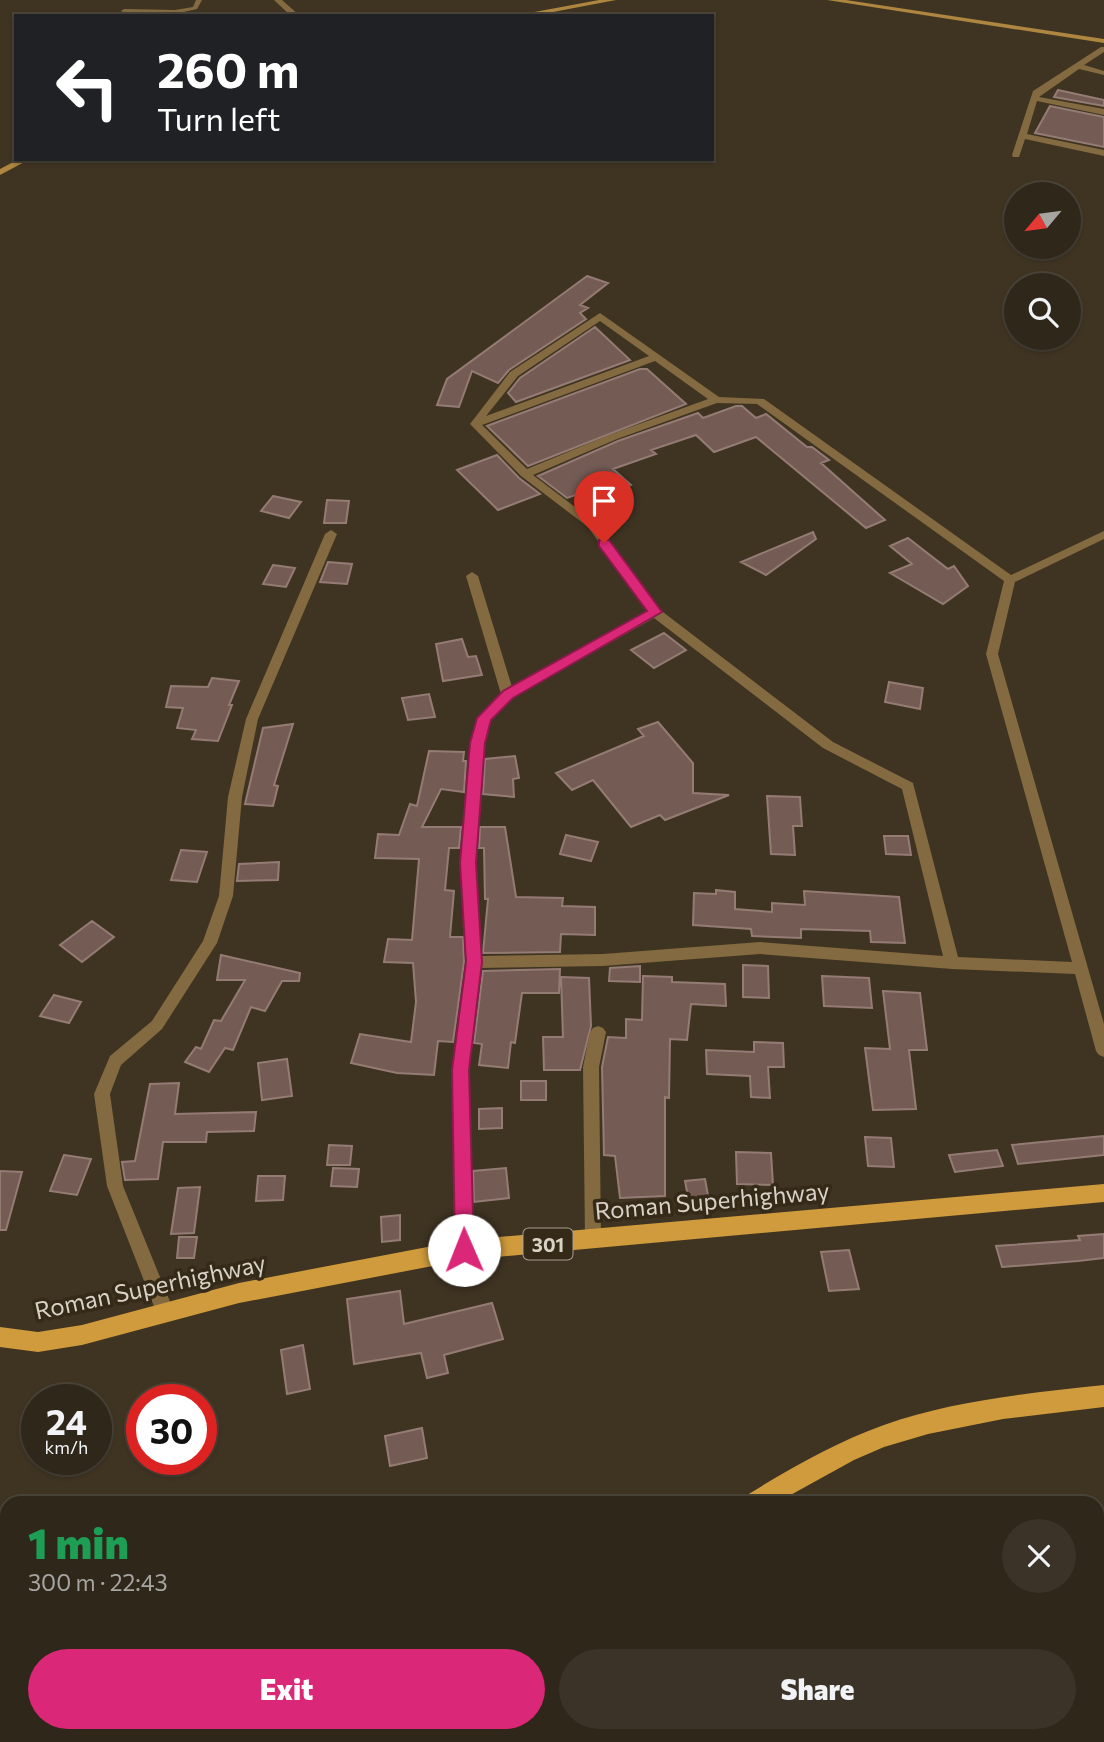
<!DOCTYPE html>
<meta charset="utf-8">
<style>
:root{--surface:#2f271a;--page:#3b3327;--text:#f1f3f6;--muted:#a7a5a2;--line:#4a4439;--accent:#db2777}
body{margin:0;font-family:Commissioner,sans-serif;background:var(--page);color:var(--text);height:100vh;display:flex;flex-direction:column;font-size:26px;white-space:nowrap}
*{box-sizing:border-box;margin:0}
p{font-size:23px;color:var(--muted)}
.icon{flex:none;width:38px;height:38px;fill:none;stroke:currentColor;stroke-width:2;stroke-linecap:round;stroke-linejoin:round}
.map{position:relative;flex:1;overflow:hidden}
.drawer{position:absolute;left:0px;top:1496px;width:1104px;height:247px;display:flex;flex-direction:column;background:var(--surface);border-radius:21px 21px 0 0;box-shadow:0 2px 5px #0004,0 0 0 2px var(--line)}
.drawer>*{flex:none}
.banner{position:absolute;left:14px;top:14px;width:700px;height:147px;border-radius:0px;box-shadow:0 2px 5px #0004,0 0 0 2px var(--line);background:#202124;color:#fff;overflow:hidden}
.needle{width:46px;rotate:241deg}
.fabs{position:absolute;left:1004px;top:182px;display:grid;gap:14px}
.fabs a{display:grid;place-items:center;width:77px;height:77px;border-radius:50%;background:var(--surface);box-shadow:0 2px 5px #0004,0 0 0 2px var(--line);font-size:35px}
.speed{position:absolute;left:21px;top:1384px;display:flex;gap:14px;font-size:35px;font-weight:700;text-align:center}
.speed>*{display:grid;place-content:center;width:91px;height:91px;border-radius:50%;background:var(--surface);box-shadow:0 2px 5px #0004,0 0 0 2px var(--line);line-height:1}
.speed small{font-size:18px;font-weight:400}
.speed .limit{border:10px solid #d22;background:#fff;color:#111}
.pin{position:absolute;display:grid;place-items:center;width:60px;height:60px;color:#fff;margin:-72px -30px;border-radius:50% 50% 50% 0;rotate:-45deg;box-shadow:0 0 7px #0007}
.pin .icon{rotate:45deg}
.me{position:absolute;width:77px;margin:-38px;rotate:359deg;stroke-linejoin:round;filter:drop-shadow(0 0 5px #0008)}
.turn{display:flex;align-items:center;gap:24px;height:147px;padding:0 28px;font-size:32px}
.turn .icon{width:91px;height:91px;stroke-width:2.5}
.turn b{display:block;font-size:49px;line-height:60px}
.round{display:grid;place-items:center;flex:none;width:74px;height:74px;border-radius:37px;background:var(--page)}
.headline{display:flex;align-items:center;justify-content:space-between;height:119px;padding:0 28px}
h1{font-size:42px;font-weight:800;line-height:52px;color:#1e9e55}
.primary-button{display:flex;gap:14px;margin-top:auto;padding:14px 28px}
.primary-button a{flex:1;height:80px;border-radius:42px;background:var(--accent);color:#fff;font-size:28px;font-weight:800;line-height:80px;text-align:center}
.primary-button a+a{background:var(--page);color:var(--text)}
.map>svg:first-child{display:block}
</style>
<div class="map">
<svg width="1104" height="1742" viewBox="0 0 1104 1742">
<rect width="100%" height="100%" fill="#3f3422"/>
<!-- building -->
<path fill="#745c55" stroke="#947b74" stroke-width="2" d="M1058 90 1104 100V106L1054 97Z
M1050 106 1104 117V147L1035 133Z
M587 276 608 283 580 305 588 308 580 313 586 319 509 370 498 383 472 371 459 407 437 405 447 379Z
M595 327 630 360 516 402 508 393 520 378Z
M640 369H647L686 404 528 466 487 426Z
M736 406H742L756 418 766 414 807 447H812L829 460 821 463 885 520 866 528 756 437 714 452 696 435 651 450 656 454 613 469 631 485 601 497 593 489 567 498 538 476 618 441 698 413 703 418Z
M497 455 519 478 540 494 498 510 457 470Z
M273 496 301 502 289 518 261 511Z
M327 500 349 501 346 523H324Z
M813 532 816 539 766 575 741 562Z
M908 538 948 569 954 566 968 586 943 604 890 573 912 564 890 546Z
M328 562 352 564 347 584 320 582Z
M273 565 295 568 286 587 263 584Z
M664 633 686 650 654 668 631 650Z
M462 639 468 657 476 656 482 675 443 681 436 644Z
M212 678 239 681 229 705H232L218 741 192 739 196 730 177 728 183 708 166 707 171 686 208 687Z
M889 682 923 688 920 709 885 702Z
M429 694 435 717 408 720 402 698Z
M658 722 693 763V793L729 795 665 820 660 815 631 827 593 780 572 790 556 773 644 736 638 729Z
M293 724 274 785 278 786 273 806 245 804 263 728Z
M429 751 464 752 463 761H466L464 792 441 789 422 827H461L459 848H449L445 890 454 891 450 937H463L464 962 453 1042 438 1041 434 1075 397 1073 351 1063 360 1034 411 1042 416 1002 413 963 384 962 388 939 412 940 419 859 375 858 378 834 399 835 410 804 417 806Z
M515 756 519 778 513 779 514 797 483 794 485 759Z
M767 796 800 797 802 826H793L795 855 771 854Z
M480 827H505L516 897 563 898 562 906 595 907V935L561 934 560 952 483 953 488 899H485L484 848H479Z
M566 835 598 842 591 861 560 854Z
M884 836H908L911 855 886 854Z
M181 850 207 852 197 882 171 880Z
M279 862 278 880 237 881 239 864Z
M716 890 735 892V909L772 912V903L805 905 804 891 899 897 905 943 871 942 870 931 801 929V938L752 936 751 929 693 925 694 893 716 894Z
M92 921 114 937 82 962 60 945Z
M221 955 300 973 299 981H282L265 1011 251 1007 233 1050 225 1048 209 1072 185 1062 196 1047 201 1049 214 1020 221 1021 245 980H217Z
M743 965 768 966 769 998 743 997Z
M640 966V982L609 981 610 968Z
M560 969 559 993H522L515 1043 511 1042 508 1068 479 1065 482 1044 474 1043 483 971Z
M643 976 672 977V982L725 984 726 1006 691 1004 687 1040 670 1039 669 1098 665 1097V1196L620 1198 615 1156 604 1155 602 1067 608 1037 626 1038V1019L642 1020Z
M822 976 869 978 872 1008 824 1006Z
M561 977 589 978 591 1026 580 1070H544L543 1037H563Z
M883 991 920 993 927 1050H909L916 1109 873 1110 865 1048 890 1049Z
M54 995 81 1002 69 1023 40 1016Z
M754 1042 783 1043 784 1067H768L770 1098 751 1097 750 1076 707 1074 706 1050 754 1052Z
M287 1059 292 1096 262 1100 258 1063Z
M521 1081H546V1100H521Z
M179 1083 175 1114 256 1112 254 1131 207 1132 206 1142H163L158 1179 125 1180 122 1162 135 1161 150 1084Z
M502 1108V1128L479 1129V1109Z
M1104 1136V1155L1018 1164 1012 1145Z
M865 1137 891 1138 894 1167 868 1166Z
M329 1145 352 1146 350 1165H327Z
M997 1150 1003 1166 955 1172 949 1155Z
M736 1152 771 1153 773 1185 737 1184Z
M64 1155 91 1159 77 1195 50 1191Z
M333 1168 359 1169 357 1187 331 1186Z
M506 1168 509 1198 474 1202 473 1171Z
M0 1171 22 1172 6 1230H0Z
M258 1176H285L283 1200 256 1201Z
M705 1179 709 1201 689 1203 685 1181Z
M200 1187 194 1233 171 1234 178 1188Z
M400 1215V1240L382 1242 381 1217Z
M1104 1234V1258L1078 1261 1002 1267 996 1246 1080 1240 1078 1236Z
M179 1237H197L194 1258H177Z
M849 1250 859 1289 829 1291 821 1252Z
M400 1291 404 1324 492 1303 503 1339 444 1355 448 1373 427 1378 421 1353 354 1364 347 1299Z
M303 1345 310 1389 287 1394 281 1350Z
M422 1428 427 1458 390 1466 385 1436Z"/>
<g fill="none" stroke-linecap="round" stroke-linejoin="round">
<!-- service -->
<path fill="#836a40" fill-rule="evenodd" d="M196 0H202L197 9 175 14 124 13 121 11 124 9 175 10 193 7Z"/>
<!-- minor -->
<path fill="#836a40" fill-rule="evenodd" d="M274 0H282L300 16H291Z
M1101 47H1104V52L1084 65 1104 71V75L1079 69 1039 97 1104 109V115L1037 101 1027 134 1104 150V156L1025 139 1019 157H1013L1012 155 1033 91Z
M600 313 719 397 764 399 1011 575 1104 531V539L1015 582 998 654 1104 1024V1057L1099 1055 1096 1051 1075 974 952 969 760 954 603 966 481 968 468 1070 472 1250 470 1255 464 1258 458 1255 456 1250 452 1070 467 962 461 863 470 743 479 715 501 694 466 576 472 572 478 576 512 687 648 611 588 527 521 476 470 424 510 372ZM600 321 649 356 486 416 518 376ZM655 361 708 399 609 435 527 469 482 425ZM717 403 757 404 1004 581 986 654 1072 962 958 957 913 783 833 742 659 609 596 523 533 475 617 439ZM654 618 823 748 902 789 943 956 760 942 603 954 481 956 475 863 484 743 490 720 512 698Z
M331 530 337 534 258 719 242 797 233 896 217 943 162 1029 121 1065 110 1094 123 1186 175 1314 172 1320 166 1322 160 1320 157 1314 107 1186 94 1094 110 1056 152 1021 203 941 219 896 228 797 246 719 325 534Z
M598 1026 603 1028 606 1032 599 1067 601 1239 599 1244 593 1247 587 1244 585 1239 583 1067 590 1032 593 1028Z"/>
<!-- secondary -->
<path fill="#ae8640" fill-rule="evenodd" d="M599 0H616L532 16H513Z
M827 0H846L1104 39V43Z
M19 159H30L0 175V169Z"/>
<!-- primary -->
<path fill="#d09b3c" fill-rule="evenodd" d="M1104 1184V1202L464 1260 239 1303 82 1345 38 1352 0 1347V1327L38 1332 82 1325 239 1283 464 1240Z
M1104 1385V1407L1003 1419 928 1434 884 1447 854 1460 776 1503H743L747 1495C791 1468 836 1442 884 1425 954 1400 1031 1393 1104 1385Z
M412 1736H443L440 1742H409Z"/>
</g>
<!-- route -->
<path fill="#db2777" stroke="#8e194d" stroke-width="2" d="M599 540H609L662 612 513 698 491 720 485 743 476 863 482 962 469 1070 474 1250 471 1257 464 1259 458 1257 455 1250 452 1070 466 962 460 863 470 743 477 718 503 691 647 611 599 546Z"/>
<g text-anchor="middle" dominant-baseline="central" stroke-width="7" stroke-linejoin="round" paint-order="stroke">
<!-- shield labels -->
<rect fill="#352a18" stroke="#a79f92" stroke-width="2" x="523.5" y="1228.5" width="49" height="31" rx="5"/>
<g font-size="19" font-weight="bold" fill="#d8d1c6">
<text x="548" y="1244">301</text>
</g>
<!-- near-street labels -->
<g font-size="24" fill="#d8d1c6" stroke="#352a18">
<text transform="translate(712 1200) rotate(-5)">Roman Superhighway</text>
<text transform="translate(150 1286) rotate(-12)">Roman Superhighway</text>
</g>
</g>
</svg>
<div class="fabs">
<a><svg class="needle" viewBox="-14 -14 28 28"><path d="M0-13l5 13h-10z" fill="#e53935"/><path d="M0 13l5-13h-10z" fill="#a7a5a2"/></svg></a>
<a><svg class="icon" aria-label="search" viewBox="0 0 24 24"><circle cx="10" cy="10" r="6"/><path d="M15 15l6 6"/></svg></a>
</div>
<div class="speed"><div>24<small>km/h</small></div><div class="limit">30</div></div>
<div class="pin" style="left:604px;top:543px;background:#d93025"><svg class="icon" aria-label="arrive" viewBox="0 0 24 24"><path d="M6 21V4h12l-3 4 3 4H6"/></svg></div>
<svg class="me" style="left:464px;top:1250px" viewBox="-20 -20 40 40"><circle r="19" fill="#fff"/><path d="M0-13L10 11 0 6-10 11z" fill="#db2777"/></svg>
<div class="banner">
<div class="turn"><svg class="icon" aria-label="left" viewBox="0 0 24 24"><path d="M17 20v-9H6M10 6l-5 5 5 5"/></svg><div><b>260 m</b>Turn left</div></div>
</div>
<section class="drawer">
<div class="headline"><div><h1>1 min</h1><p>300 m · 22:43</p></div><a class="round"><svg class="icon" aria-label="close" viewBox="0 0 24 24"><path d="M6 6l12 12M18 6L6 18"/></svg></a></div>
<div class="primary-button"><a>Exit</a><a>Share</a></div>
</section>
</div>
